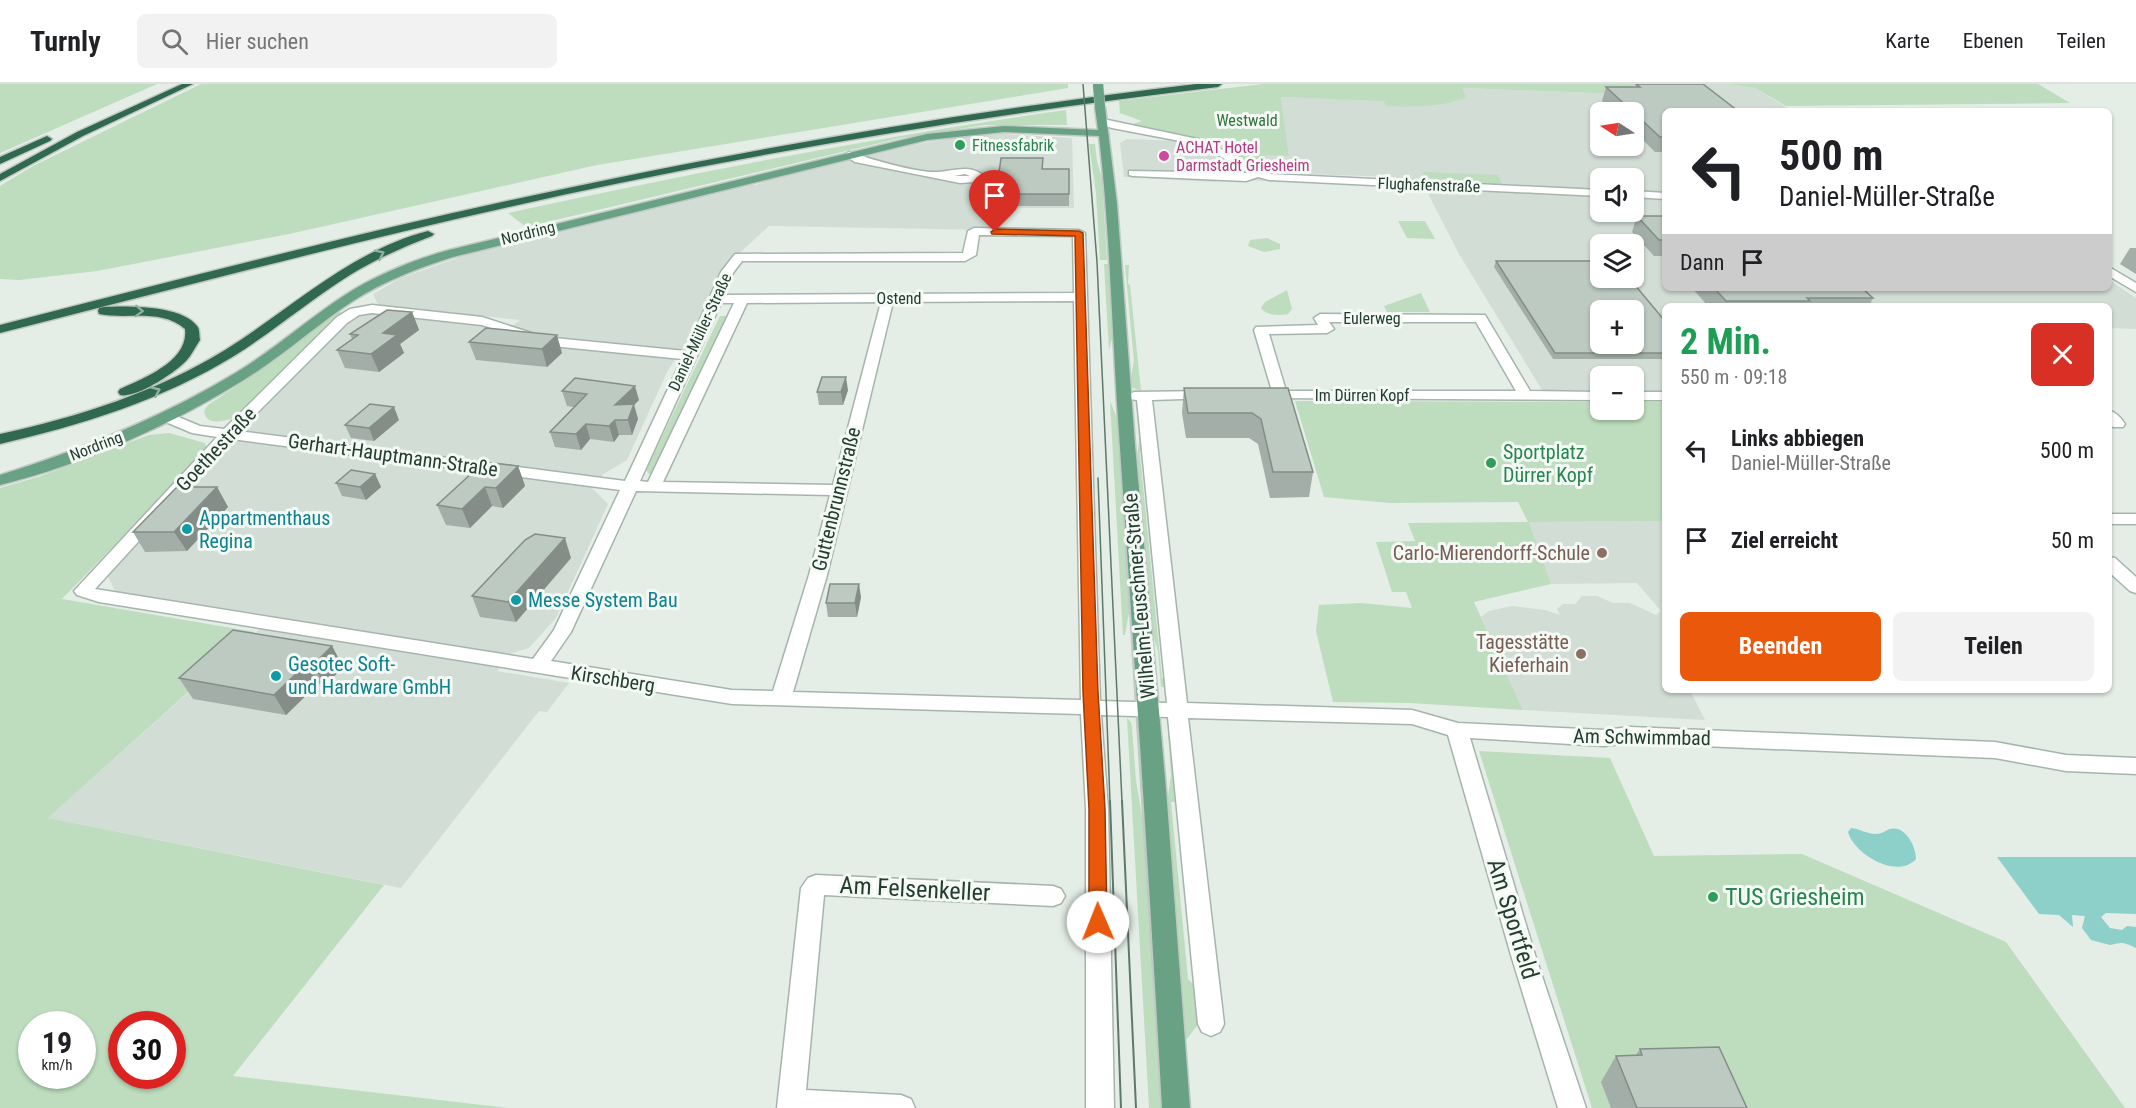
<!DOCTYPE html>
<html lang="de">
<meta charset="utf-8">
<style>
:root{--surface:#fff;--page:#f2f2f2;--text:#202124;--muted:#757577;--line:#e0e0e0;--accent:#ea580c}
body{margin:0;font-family:"Roboto Condensed",sans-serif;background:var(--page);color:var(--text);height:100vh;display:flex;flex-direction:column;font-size:22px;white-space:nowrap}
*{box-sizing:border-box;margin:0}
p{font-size:20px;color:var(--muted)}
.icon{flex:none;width:33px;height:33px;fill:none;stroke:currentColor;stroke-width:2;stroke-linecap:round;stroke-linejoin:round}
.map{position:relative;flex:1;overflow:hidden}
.side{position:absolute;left:1662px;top:219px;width:450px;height:390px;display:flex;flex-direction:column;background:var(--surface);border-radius:9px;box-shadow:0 2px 4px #0004}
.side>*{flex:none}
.banner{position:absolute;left:1662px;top:24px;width:450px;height:183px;border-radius:9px;box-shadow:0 2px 4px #0004;background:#fff;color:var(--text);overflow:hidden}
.needle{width:39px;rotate:282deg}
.controls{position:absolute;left:1590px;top:18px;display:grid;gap:12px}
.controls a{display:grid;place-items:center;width:54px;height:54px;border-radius:9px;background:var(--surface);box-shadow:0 2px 4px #0004;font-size:30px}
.speed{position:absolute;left:18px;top:927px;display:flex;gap:12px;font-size:30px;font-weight:700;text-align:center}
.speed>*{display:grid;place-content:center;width:78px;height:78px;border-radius:50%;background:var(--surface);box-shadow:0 2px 4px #0004;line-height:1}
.speed small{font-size:15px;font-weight:400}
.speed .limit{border:9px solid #d22;background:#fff;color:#111}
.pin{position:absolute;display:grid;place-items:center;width:51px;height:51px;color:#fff;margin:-62px -26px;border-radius:50% 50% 50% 0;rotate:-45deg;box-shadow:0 0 6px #0007}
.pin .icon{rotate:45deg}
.me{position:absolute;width:66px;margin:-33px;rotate:359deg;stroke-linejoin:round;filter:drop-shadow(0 0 4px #0008)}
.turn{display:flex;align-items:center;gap:21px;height:126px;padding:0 18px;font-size:27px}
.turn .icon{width:78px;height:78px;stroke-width:2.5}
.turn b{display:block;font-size:42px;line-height:51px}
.then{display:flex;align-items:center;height:57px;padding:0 18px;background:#0003;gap:12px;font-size:22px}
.round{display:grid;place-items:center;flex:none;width:63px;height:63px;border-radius:9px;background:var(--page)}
.summary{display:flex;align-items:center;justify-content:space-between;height:102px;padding:0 18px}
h1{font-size:36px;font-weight:700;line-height:45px;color:#1e9e55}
.primary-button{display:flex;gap:12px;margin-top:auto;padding:12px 18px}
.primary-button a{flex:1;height:69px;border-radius:9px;background:var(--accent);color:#fff;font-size:24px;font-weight:700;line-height:69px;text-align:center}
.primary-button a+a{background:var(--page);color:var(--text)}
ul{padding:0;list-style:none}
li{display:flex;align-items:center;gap:18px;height:90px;padding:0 18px}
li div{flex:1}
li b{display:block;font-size:22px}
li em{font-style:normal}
header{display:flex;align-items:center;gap:36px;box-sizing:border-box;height:84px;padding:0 30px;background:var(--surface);border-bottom:2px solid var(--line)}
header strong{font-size:28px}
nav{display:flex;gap:33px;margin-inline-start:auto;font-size:21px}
.search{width:420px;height:54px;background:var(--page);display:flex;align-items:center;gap:15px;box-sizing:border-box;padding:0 21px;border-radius:9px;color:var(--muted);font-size:22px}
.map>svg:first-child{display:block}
</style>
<header>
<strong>Turnly</strong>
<div class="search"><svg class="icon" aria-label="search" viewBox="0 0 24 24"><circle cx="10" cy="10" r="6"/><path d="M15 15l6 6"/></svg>Hier suchen</div>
<nav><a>Karte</a><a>Ebenen</a><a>Teilen</a></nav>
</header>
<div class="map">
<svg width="2136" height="1024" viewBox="0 0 2136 1024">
<rect width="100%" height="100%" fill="#e4ede6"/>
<!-- built -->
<path fill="#d2ddd5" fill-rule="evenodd" d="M1655 0H1728L1755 4 1792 27H1665V204H2109V196L2136 214V245L2109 244V222H1665V307H1634V292H1600V307L1542 306 1459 170 1422 98 1401 97 1394 93 1308 90 1299 91 1264 85 1263 71 1289 72 1281 13 1454 18 1465 14 1461 4 1594 9 1637 8ZM1600 28H1634V62H1600ZM1600 94H1634V128H1600ZM1600 160H1634V194H1600ZM1600 226H1634V260H1600Z
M1002 50 1072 54 1074 124H993L991 146 769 142 722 185 690 254 668 286 627 376 602 391 592 404 608 420 556 534 529 564 512 569 497 587 569 599 547 628 539 627 401 804 48 734 274 532 115 507 107 490 222 367 349 237 369 229 484 242 504 249 520 236 378 221 373 210 401 194 477 167 748 100 756 101 768 95 919 60 965 52Z
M1127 55 1177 57 1197 61 1244 90 1266 97 1216 95V98L1124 93 1120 59Z
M1665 437V606H1690L1705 636 1523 626 1481 533 1489 527 1512 522 1545 526 1560 531 1557 525 1563 520H1575L1582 512H1597L1613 519H1630L1656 531 1661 527 1637 499 1551 500 1529 438Z"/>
<!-- green -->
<path fill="#bdddbe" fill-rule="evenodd" d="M0 0H157L0 69Z
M201 0H1068V4L597 81 289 150 97 187 19 196 0 195V102L33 82Z
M1263 0H1655L1637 8 1594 9 1462 4 1466 14C1441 23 1412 23 1386 22L1384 17 1281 13 1289 72 1264 71V85C1244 79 1229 64 1209 56L1126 42 1142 37 1120 29 1119 17Z
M1728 0H2038L2070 19 1786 22 1755 4Z
M1066 26 1067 41H985L901 54 526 143 508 129C693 89 879 52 1066 26Z
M1089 60H1095L1097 77 1102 94 1107 176H1100L1096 109Z
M1423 88 1498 91 1503 102 1422 98 1420 94H1424Z
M1398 137H1425L1435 155 1407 154Z
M1267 154 1280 160V165L1264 168 1248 162 1250 156Z
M1104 180H1108L1113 252 1109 266Z
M1125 181H1129L1128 200 1130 201 1141 307 1133 304 1130 298 1134 277Z
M1287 206 1292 225 1288 230C1279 232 1267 232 1261 224L1265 218Z
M1421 209 1430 228H1387L1384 222Z
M339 228 342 229 331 237 239 332C228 336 206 344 204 327L208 321 277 275 333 230Z
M720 232H728L653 390H649L646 386Z
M1110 317 1119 339 1130 523 1125 551H1123Z
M1295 317 1600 318V326H1634V318H1665V437L1529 438 1551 500 1474 518 1523 626 1410 619 1333 618 1316 547 1319 521 1361 519 1412 524 1406 508H1392L1376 458 1415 457 1408 439 1528 438 1518 418 1390 419 1324 413Z
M1137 324H1139L1142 358 1140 370 1162 594 1167 597V603H1161L1158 567 1151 546 1136 378 1140 352Z
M169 349 205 359 207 366 62 515 255 548 48 734 384 801 233 992 508 1024H0V404L41 392 149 351ZM32 940H82V992H32ZM122 940H172V992H122Z
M1127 634 1131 638 1132 644 1136 697 1147 761 1161 1004V1024H1149Z
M1168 649H1172L1179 718H1171L1188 895 1196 903 1199 939 1183 960 1166 726 1171 691Z
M1479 667 1610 674 1654 772 1802 770 2006 858 2125 1024H1592Z"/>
<!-- water -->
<path fill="#8dd0ca" d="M1851 744C1860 745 1867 750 1876 750 1882 750 1884 747 1890 745 1905 741 1916 762 1916 775 1897 796 1854 770 1848 748Z
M1997 773H2136V830L2106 829 2101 833 2110 844 2122 846 2127 842 2136 843V864C2123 858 2123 858 2110 861L2091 856 2082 844 2085 832 2072 831 2073 843 2059 831 2039 830Z"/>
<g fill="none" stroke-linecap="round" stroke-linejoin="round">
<!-- minor casing -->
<g stroke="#a6b5ac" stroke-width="3">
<path id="minor" d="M1103 35 1207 57 1254 84 1270 90 1600 106V112L1269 96 1258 93 1246 97 1133 92 1129 91V87L1249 89 1201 61 1112 44 1100 40V36Z
M849 68C871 75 915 89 937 88 953 87 969 80 983 91L974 98 960 99 855 78 844 71ZM965 90 970 92H954Z
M1634 107 1665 109V115L1634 113Z
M974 144 1079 146 1085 149 1100 617 1167 619 1137 316 1129 315 1127 312 1134 308 1209 307 1214 308 1216 311 1214 314 1152 316 1187 619 1412 626 1458 639 1604 646 1630 643 1995 658 2066 671 2136 674V690L2066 687 1995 674 1630 659 1604 662 1470 654 1535 871 1586 1024H1558L1511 871 1448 651 1412 640 1188 634 1224 940 1220 948 1211 952 1202 948 1198 940 1168 633 1101 631 1108 725 1114 1024H1086V725L1081 630 732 620 99 518 77 511 74 507 217 353 192 349 161 336 159 333 161 330H171L200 342 224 345 337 233 350 225 372 221 482 233 544 253 686 267 721 188 735 170 963 169 968 147ZM979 151 1073 152 1074 209 724 211 733 189 742 177H965L976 171ZM1074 217 1081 616 793 608 827 491 893 218ZM881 218 833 401 663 398 747 219ZM721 219H734L648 398 640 397ZM372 229 482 241 542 261 682 275 625 397 239 347 347 239 359 231ZM232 355 620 406 554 546 533 575 95 505ZM636 407 830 411 809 491 773 607 732 606 551 577 571 548Z
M2109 183 2136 199V208L2109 192Z
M1320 230 1485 231 1530 307 1600 308V316L1261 314 1259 311 1261 308 1272 307 1254 246 1256 243 1318 241 1314 234ZM1329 238H1476L1516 307H1286L1269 250 1327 249 1334 245Z
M1634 308H1665V316H1634Z
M2109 327C2116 328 2121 334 2125 340L2123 343H2113L2109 339Z
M2109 430H2136V440H2109Z
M2109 473 2115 474 2136 493V509L2130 507 2109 488Z
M816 791 1053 802 1061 805 1065 812 1061 819 1053 822 824 811 806 1006 901 1011 911 1015 915 1024H777L801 804 808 794Z"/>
</g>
<!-- major casing -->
<g stroke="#c1c9c5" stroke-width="3">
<path id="major" d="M1100 20 1105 23 1117 120 1135 361 1166 705 1190 1024H1162C1150 804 1135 584 1120 364 1112 260 1111 156 1099 52L1004 48 927 56 453 173C418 184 384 197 353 217 318 240 286 269 250 292 176 339 85 380 0 401V391C83 365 163 333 237 288 275 265 308 235 345 211 376 191 413 176 449 166L927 50 1004 42 1098 46 1095 23Z"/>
</g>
<!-- highway casing -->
<g stroke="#c1c9c5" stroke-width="3">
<path id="highway" d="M182 0H193L83 52 0 97V90L77 48Z
M1196 0H1222L1218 3C1017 27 818 58 620 99 411 142 206 197 0 249V241C206 188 412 135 621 93 811 54 1003 23 1196 0Z
M47 52 52 55 50 57 0 80V73Z
M428 147 434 150 432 152C403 163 376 175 350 191 310 216 274 247 234 272 162 316 82 341 0 360V350C79 333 156 308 225 266 291 225 350 167 428 147Z
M104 223C128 222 181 221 197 242 200 245 199 251 200 256 196 262 192 270 187 276 176 288 136 315 120 311L118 308 120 305C144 294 189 277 185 245 161 224 128 236 99 230L98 227 99 224Z"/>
</g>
<!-- minor -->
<use href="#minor" fill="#fff" fill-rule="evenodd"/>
<!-- major -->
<use href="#major" fill="#69a185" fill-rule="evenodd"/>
<!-- highway -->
<use href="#highway" fill="#306950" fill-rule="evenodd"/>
<!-- tram-far1 -->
<path stroke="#5e796b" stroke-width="1.5" d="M1083 0 1097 178 1122 718
M1098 394 1110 718"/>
<!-- tram -->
<path stroke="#5e796b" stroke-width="2" d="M1110 717 1121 1024
M1122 717 1136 1024"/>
<!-- major-bridge casing -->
<g stroke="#c1c9c5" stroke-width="11" stroke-linecap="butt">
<path id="major-bridge" d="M1098 0 1100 23"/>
</g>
<!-- major-bridge -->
<use href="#major-bridge" stroke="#69a185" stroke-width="10"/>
</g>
<!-- wall -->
<path fill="#a2aea7" d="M1636 0 1665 27V68H1655L1634 47V28H1614L1602 17 1606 3H1635Z
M1043 74V85H1069V122H996V110Z
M1637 132 1665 135V174L1663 172H1654L1632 148Z
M2130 164H2136V190L2120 180Z
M1496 177 1665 237V275H1553L1494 183Z
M1692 204H1862L1873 214 1869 222H1708Z
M412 228 419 246 400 260 404 269 379 288 345 284 337 266 352 255 350 250Z
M486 244 562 269 547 283 476 276 469 258Z
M1184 304H1288L1313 388 1309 413 1270 414 1258 360 1249 354H1186L1182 329Z
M848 306 843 321H819L817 308Z
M562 307 639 316 634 321 638 335 632 351H619L614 358 590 355 581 366 555 363 550 348 574 323 567 322Z
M399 336 374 357 351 354 345 341Z
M518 382 525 402 503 424 492 422 470 444 446 441 437 421Z
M375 390 381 403 366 416 342 412 336 399Z
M217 403 228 423 187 467 145 468 133 448Z
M571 474 516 538 480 533 472 512Z
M861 513 857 533H828L826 519Z
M332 562 343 583 325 602 318 600 286 631 193 615 179 594Z
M1640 965 1747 1024H1611L1601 998 1616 972 1636 971Z"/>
<!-- shaded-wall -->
<path fill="#848d88" d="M412 228 419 246 400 260 404 269 379 288 371 270 383 249Z
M557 251 562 269 547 283 542 265Z
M846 293 848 306 843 321 841 308Z
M635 302 639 316 634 321 638 335 632 351 628 336 615 321Z
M394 323 399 336 374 357 369 344Z
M615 336 619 351 614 358 609 342Z
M586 340 590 355 581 366 576 350Z
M518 382 525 402 503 424 496 404Z
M375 390 381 403 366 416 360 403Z
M217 403 228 423 187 467 174 448Z
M485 403 492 422 470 444 462 425Z
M565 454 571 474 516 538 508 518Z
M859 500 861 513 857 533 855 519Z
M332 562 343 583 325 602 313 581Z
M306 580 318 600 286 631 274 611Z"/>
<!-- building -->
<path fill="#bccac2" stroke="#848d88" stroke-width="1.5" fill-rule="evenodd" d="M1636 0H1703L1738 27H1665V53H1660L1606 3H1640Z
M1001 74H1043L1042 85H1069V110H996Z
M1637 132H1662L1665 135V156H1659Z
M1496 177H1600V194H1629L1665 237V269H1555ZM1600 226H1634V260H1600Z
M1714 204H1862L1873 214H1807L1810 217H1726Z
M387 226 412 228 383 249 397 251 371 270 337 266 358 251 350 250Z
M486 244 557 251 542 265 469 258Z
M822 293H846L841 308H817Z
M575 294 635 302 615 321 634 320 628 336H615L609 342 586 340 576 350 550 348 587 310 562 307Z
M1184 304H1288L1313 388H1273L1261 335 1252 329H1188Z
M370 320 394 323 369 344 345 341Z
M484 378 518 382 496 404 485 403 462 425 437 421Z
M351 386 375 390 360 403 336 399Z
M177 403H217L174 448H133Z
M535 450 565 454 508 518 472 512 525 456Z
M830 500H859L855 519H826Z
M233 546 332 562 313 581 306 580 274 611 179 594Z
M1719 963 1747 1024H1637L1616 972 1642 971 1640 965Z"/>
<!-- one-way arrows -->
<defs><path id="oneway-chevron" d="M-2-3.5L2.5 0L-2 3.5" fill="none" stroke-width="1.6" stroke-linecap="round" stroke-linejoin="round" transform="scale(1.5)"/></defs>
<g stroke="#92b1a2">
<use href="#oneway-chevron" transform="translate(380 170) rotate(-26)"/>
<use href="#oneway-chevron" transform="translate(139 227) rotate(2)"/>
<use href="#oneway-chevron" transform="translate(156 307) rotate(-24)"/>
</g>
<!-- route -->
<path fill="#ea580c" stroke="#983908" stroke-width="1.5" d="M995 145 1079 147 1083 149 1098 608 1105 725 1107 838 1104 843 1098 845 1091 843 1089 838V725L1083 608 1075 152 992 150 991 148Z"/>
<!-- markers -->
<g fill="#2e9e5b" stroke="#f4f9f5" stroke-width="2">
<circle cx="960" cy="61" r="6"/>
<circle cx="1491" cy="379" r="6"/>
<circle cx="1713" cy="813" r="6"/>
</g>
<circle fill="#d1479c" stroke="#f4f9f5" stroke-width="2" cx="1164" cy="72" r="6"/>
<g fill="#0f9aa8" stroke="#f4f9f5" stroke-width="2">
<circle cx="187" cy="445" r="6"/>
<circle cx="516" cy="516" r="6"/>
<circle cx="276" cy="592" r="6"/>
</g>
<g fill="#8d6e63" stroke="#f4f9f5" stroke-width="2">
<circle cx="1602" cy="469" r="6"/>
<circle cx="1581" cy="570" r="6"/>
</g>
<g text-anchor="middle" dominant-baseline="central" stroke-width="6" stroke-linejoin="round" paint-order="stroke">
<!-- far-park labels -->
<g font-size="16" fill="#2f7439" stroke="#f4f9f5">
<text x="1247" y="36">Westwald</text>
</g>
<!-- far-leisure labels -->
<g font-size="16" fill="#27864d" stroke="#f4f9f5" text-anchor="start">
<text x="972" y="61">Fitnessfabrik</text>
</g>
<!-- far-hotel labels -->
<g font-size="16" fill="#b23c85" stroke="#f4f9f5" text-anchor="start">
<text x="1176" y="63">ACHAT Hotel<tspan x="1176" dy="18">Darmstadt Griesheim</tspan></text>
</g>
<!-- far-street labels -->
<g font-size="16" fill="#233e30" stroke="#f4f9f5">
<text transform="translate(1429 101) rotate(2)">Flughafenstraße</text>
<text transform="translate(528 149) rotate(-14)">Nordring</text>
<text x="899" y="214">Ostend</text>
<text x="1372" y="234">Eulerweg</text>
<text transform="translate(700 248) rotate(-65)">Daniel-Müller-Straße</text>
<text x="1362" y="311">Im Dürren Kopf</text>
<text transform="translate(96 362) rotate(-21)">Nordring</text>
</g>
<!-- street labels -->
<g font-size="20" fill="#233e30" stroke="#f4f9f5">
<text transform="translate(216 365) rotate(-47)">Goethestraße</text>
<text transform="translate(393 371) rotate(8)">Gerhart-Hauptmann-Straße</text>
<text transform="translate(836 415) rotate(-76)">Guttenbrunnstraße</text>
<text transform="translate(1139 512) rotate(-95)">Wilhelm-Leuschner-Straße</text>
<text transform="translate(613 595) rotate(9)">Kirschberg</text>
<text transform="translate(1642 653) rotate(1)">Am Schwimmbad</text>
</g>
<!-- leisure labels -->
<g font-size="20" fill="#27864d" stroke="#f4f9f5" text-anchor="start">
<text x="1503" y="368">Sportplatz<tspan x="1503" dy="23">Dürrer Kopf</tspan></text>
</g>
<!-- culture labels -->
<g font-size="20" fill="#0d838f" stroke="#f4f9f5" text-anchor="start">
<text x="199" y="434">Appartmenthaus<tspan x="199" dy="23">Regina</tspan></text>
<text x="528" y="516">Messe System Bau</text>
<text x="288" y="580">Gesotec Soft-<tspan x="288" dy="23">und Hardware GmbH</tspan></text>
</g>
<!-- education labels -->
<g font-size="20" fill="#785e54" stroke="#f4f9f5" text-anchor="end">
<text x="1590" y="469">Carlo-Mierendorff-Schule</text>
<text x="1569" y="558">Tagesstätte<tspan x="1569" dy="23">Kieferhain</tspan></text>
</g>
<!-- near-street labels -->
<g font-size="24" fill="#233e30" stroke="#f4f9f5">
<text transform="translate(915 805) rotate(3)">Am Felsenkeller</text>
<text transform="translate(1513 835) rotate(73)">Am Sportfeld</text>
</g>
<!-- near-leisure labels -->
<g font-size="24" fill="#27864d" stroke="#f4f9f5" text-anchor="start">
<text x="1725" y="813">TUS Griesheim</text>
</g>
</g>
</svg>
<div class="controls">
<a><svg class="needle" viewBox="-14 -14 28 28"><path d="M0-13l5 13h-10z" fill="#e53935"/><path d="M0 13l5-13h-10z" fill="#757577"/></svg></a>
<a><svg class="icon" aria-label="sound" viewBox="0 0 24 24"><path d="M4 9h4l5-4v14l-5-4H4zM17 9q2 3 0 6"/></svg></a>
<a><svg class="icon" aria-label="layers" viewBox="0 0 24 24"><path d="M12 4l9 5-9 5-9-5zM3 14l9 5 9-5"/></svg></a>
<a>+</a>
<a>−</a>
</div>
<div class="speed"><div>19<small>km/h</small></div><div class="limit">30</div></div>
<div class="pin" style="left:995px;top:148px;background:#d93025"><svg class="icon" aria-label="arrive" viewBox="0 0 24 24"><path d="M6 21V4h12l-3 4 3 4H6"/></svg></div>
<svg class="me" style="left:1098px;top:838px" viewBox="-20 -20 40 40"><circle r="19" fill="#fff"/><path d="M0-13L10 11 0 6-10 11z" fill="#ea580c"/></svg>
<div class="banner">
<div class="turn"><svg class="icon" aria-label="left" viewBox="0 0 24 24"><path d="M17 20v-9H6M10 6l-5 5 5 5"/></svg><div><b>500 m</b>Daniel-Müller-Straße</div></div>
<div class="then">Dann<svg class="icon" aria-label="arrive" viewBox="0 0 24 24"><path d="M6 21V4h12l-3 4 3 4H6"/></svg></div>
</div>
<section class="side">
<div class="summary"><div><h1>2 Min.</h1><p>550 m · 09:18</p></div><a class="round" style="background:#d93025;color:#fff"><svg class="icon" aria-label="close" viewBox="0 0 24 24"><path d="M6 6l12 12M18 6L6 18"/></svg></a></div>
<ul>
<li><svg class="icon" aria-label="left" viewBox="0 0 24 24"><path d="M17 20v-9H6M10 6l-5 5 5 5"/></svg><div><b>Links abbiegen</b><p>Daniel-Müller-Straße</p></div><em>500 m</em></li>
<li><svg class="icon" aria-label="arrive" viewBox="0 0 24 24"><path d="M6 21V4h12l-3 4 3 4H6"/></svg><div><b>Ziel erreicht</b></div><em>50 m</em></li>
</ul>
<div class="primary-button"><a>Beenden</a><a>Teilen</a></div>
</section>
</div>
